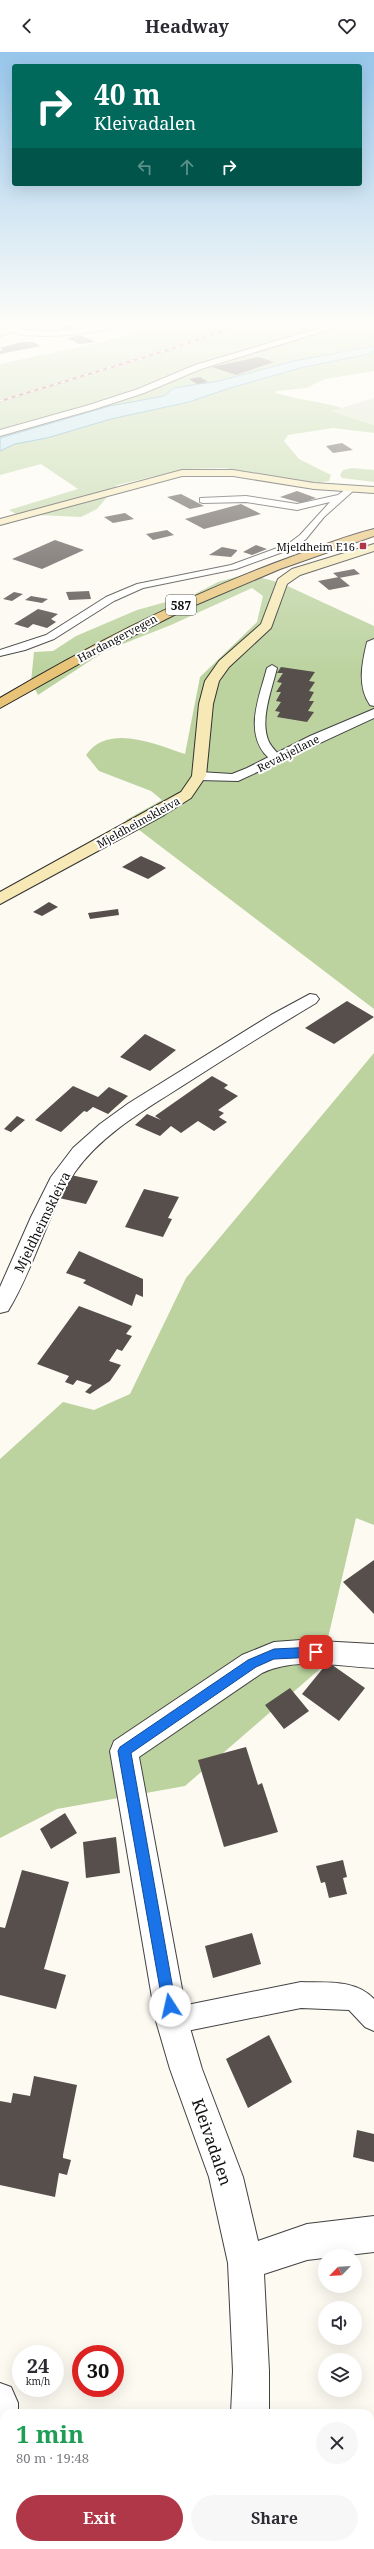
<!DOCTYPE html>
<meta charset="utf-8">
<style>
:root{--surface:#fff;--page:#f7f7f7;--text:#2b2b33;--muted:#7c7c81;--accent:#af3747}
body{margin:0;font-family:"Noto Serif",serif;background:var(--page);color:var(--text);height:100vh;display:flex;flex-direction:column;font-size:15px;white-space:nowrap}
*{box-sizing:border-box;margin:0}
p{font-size:13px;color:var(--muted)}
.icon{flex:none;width:22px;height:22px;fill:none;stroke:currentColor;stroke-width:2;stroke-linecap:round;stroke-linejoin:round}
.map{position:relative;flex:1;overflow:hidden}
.sheet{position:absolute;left:0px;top:2357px;width:374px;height:140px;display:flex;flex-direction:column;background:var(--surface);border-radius:12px 12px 0 0;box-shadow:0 4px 16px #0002}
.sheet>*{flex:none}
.top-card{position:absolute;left:12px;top:12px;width:350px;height:122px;border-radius:4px;box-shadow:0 4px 16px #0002;background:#00695c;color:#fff;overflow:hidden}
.needle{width:26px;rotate:245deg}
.tools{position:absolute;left:318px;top:2197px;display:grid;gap:8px}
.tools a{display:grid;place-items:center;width:44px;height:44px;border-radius:50%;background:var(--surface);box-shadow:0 4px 16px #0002;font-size:20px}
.speed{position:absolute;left:12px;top:2293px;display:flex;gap:8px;font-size:20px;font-weight:700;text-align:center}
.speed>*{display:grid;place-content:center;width:52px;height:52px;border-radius:50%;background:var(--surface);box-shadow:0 4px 16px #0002;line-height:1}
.speed small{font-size:10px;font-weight:400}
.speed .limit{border:6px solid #d22;background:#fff;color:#111}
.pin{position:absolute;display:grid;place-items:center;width:34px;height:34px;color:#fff;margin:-17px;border-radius:8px;box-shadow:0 2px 6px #0006}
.me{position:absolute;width:44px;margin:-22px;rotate:350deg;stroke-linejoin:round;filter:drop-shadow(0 0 3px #0008)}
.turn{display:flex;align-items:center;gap:14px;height:84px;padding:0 16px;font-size:18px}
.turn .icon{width:52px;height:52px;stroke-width:2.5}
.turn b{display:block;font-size:28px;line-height:34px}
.lanes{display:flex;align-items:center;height:38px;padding:0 16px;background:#0003;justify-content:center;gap:20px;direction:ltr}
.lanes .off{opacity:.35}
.round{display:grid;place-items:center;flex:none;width:42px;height:42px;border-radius:21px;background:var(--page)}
.head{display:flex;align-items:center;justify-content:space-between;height:68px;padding:0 16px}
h1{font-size:24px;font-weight:700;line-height:30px;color:#1e9e55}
.cta{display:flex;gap:8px;margin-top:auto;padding:8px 16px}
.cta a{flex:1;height:46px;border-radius:24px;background:var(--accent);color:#fff;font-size:16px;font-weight:700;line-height:46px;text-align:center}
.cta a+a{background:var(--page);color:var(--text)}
header{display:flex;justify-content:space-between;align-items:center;height:52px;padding:0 16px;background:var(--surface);font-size:18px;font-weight:700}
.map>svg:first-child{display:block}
</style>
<header><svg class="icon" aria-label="back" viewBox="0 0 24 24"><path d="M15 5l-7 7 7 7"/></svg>Headway<svg class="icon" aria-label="heart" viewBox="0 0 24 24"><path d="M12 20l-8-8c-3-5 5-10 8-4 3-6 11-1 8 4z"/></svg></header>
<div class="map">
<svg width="374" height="2497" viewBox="0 0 374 2497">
<rect width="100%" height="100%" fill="#fdfaf2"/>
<!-- forest -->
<path fill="#bcd3a0" d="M163 270H374V294L294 309 219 329 174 336 164 344 110 354 0 386V312L107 289Z
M374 301V319L325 327 306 336 276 339V341C297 348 320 349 342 356L332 359 374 373V381L333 376 288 383 284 389 299 407 331 423 329 429 314 431 224 416 185 417 117 433 97 457 81 465 16 462 9 458 78 437 41 412 0 423V399L15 392 47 386 111 367 189 350 230 336 304 315Z
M352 416 374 418V430L342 426 340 423 343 418Z
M247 522 281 531 374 574V957L126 768 162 748 151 739 99 719 86 703C108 671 155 692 185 702L200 625 257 570 263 544 252 536 171 573 105 599 38 643 31 630 34 600 53 599 76 584 137 558 195 542 218 530Z
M374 1001V1473L356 1466 321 1616 185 1734 57 1757 0 1786V1407L63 1350 94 1358 130 1342 186 1226Z"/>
<!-- cemetery -->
<path fill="#d8dec5" d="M374 346V373L332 359Z"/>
<!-- water -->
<path fill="#bce1ef" stroke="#4c9abe" d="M374 294V301L304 315 230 336 189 350 111 367 47 386 15 392 0 399V386L110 354 164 344 174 336 219 329 294 309Z"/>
<!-- building -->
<path fill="#564f4c" d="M135 270H155L140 275 130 271Z
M72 271 81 274 65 278 56 274Z
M80 283 89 287 96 290 79 292 67 286Z
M21 290H33L41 294 0 302V299L3 298 0 296Z
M258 305 274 310 236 323 212 315Z
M200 325 208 330 197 332 189 327Z
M342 391 353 398 333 401 326 394Z
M297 439 316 446 301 451 280 445Z
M181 442 204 454 190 457 167 445Z
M241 452 261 462 204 477 185 467Z
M125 461 134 467 113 471 104 465Z
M167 478 174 483 153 488 146 482Z
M55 488 84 498 42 517 12 507Z
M256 493 267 497 252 503 243 500Z
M222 495 237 498V499L231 505 209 503Z
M354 517 360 522 339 526 333 521Z
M339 525 350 534 329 538 318 529Z
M89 539 91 547 69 548 66 540Z
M14 540 23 542 12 549 3 547Z
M31 544 48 547 42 551 25 548Z
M38 557 58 562 51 567 56 570 47 576 33 572 28 576 14 572Z
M281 615 315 620 309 629 315 630 309 639 314 640 309 649H314L308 659 314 660 307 670 277 665 280 660 275 659 281 650 276 649 281 640H276L282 631 277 630 283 621H277Z
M141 804 161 813 166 816 148 827 122 815Z
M49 850 58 855 42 864 33 860Z
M118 857 119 863 90 867 88 861Z
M347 949 374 965 334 992 305 976Z
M145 982 176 998 150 1019 120 1005Z
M212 1024 228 1033 224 1036 238 1044 218 1058 224 1061 219 1065 227 1070 214 1079 198 1069 181 1081 171 1074 160 1084 135 1073 147 1062 161 1068 155 1064Z
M73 1034 98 1045 109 1035 128 1044 108 1062 93 1055 87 1060 84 1059 61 1080 35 1068Z
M17 1064 25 1068 11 1080 4 1077Z
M71 1123 98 1129 86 1152 59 1146Z
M144 1137 179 1145 168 1166 172 1167 163 1185 125 1175Z
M79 1199 143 1227V1245L136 1242 132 1254 83 1231 86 1228 66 1221Z
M79 1254 132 1274 126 1282 132 1284 122 1299 117 1297 109 1309 121 1313 110 1329 90 1342 85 1340 92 1333 77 1328 73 1333 65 1330 69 1324 37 1312Z
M374 1508V1562L343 1530Z
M328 1610 365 1636 339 1669 302 1642Z
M290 1636 309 1659 284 1677 265 1653Z
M246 1695 258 1733 262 1731 278 1780 224 1795 198 1708Z
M65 1761 77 1781 51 1797 40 1777Z
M116 1785 120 1821 86 1826 83 1790Z
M343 1808 347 1825 343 1826 347 1842 329 1846 325 1830 321 1831 316 1814Z
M22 1818 69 1830 44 1917 66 1923 56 1957 0 1943V1875L5 1876Z
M252 1881 261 1912 213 1926 205 1894Z
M269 1983 292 2030 248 2056 226 2007Z
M34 2024 77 2033 63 2103V2106L71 2108 67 2123 59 2121 55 2145 0 2133V2049L11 2051 13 2041 30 2044Z
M357 2078 374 2082V2110L353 2105Z"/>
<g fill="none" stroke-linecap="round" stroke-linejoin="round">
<!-- service casing -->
<g stroke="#424242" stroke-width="2">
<path id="service" d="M117 270H126C111 282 23 290 8 278L11 276C47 281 82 279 117 270Z
M350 434 353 435V439L324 465 306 487 294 496 236 517 143 536 114 549 54 587 25 598 0 604V598L46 583 106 545 137 532 231 513 288 492 300 483 330 450 297 458 246 450 203 451 200 450V446L246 444 297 452 338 443Z
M374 587V654L370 653C357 634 362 611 367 590Z
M272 613 277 616C272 637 259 669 269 690 272 696 278 701 282 707L276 711C271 709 268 705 264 701 245 676 260 643 267 616Z
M301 1930C327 1931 355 1927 374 1947V1979L365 1975 349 1958 301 1956 172 1982 163 1978 159 1969 163 1960 172 1956Z
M0 2331 11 2335 18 2351V2361H4V2410L0 2412Z"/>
</g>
<!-- minor casing -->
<g stroke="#424242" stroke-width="2">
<path id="minor" d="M341 270H353L201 317 144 341 95 357 0 384V378L89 353 138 337 195 313Z
M374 657V666L238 729 199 728 192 724 199 720 232 722 247 716 310 684Z
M310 942 316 943 319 947 316 951C274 976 232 1002 190 1029 150 1055 103 1080 75 1120 46 1163 35 1215 8 1259L0 1261V1235L31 1165 51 1125 73 1096 100 1072 129 1051 271 963Z
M301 1588 374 1592V1616C338 1614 295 1605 262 1621L139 1705 188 1969 202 2017 243 2125 258 2189 307 2172 374 2164V2200L307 2208 264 2222 269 2319V2361H231L233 2319 228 2211 209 2125 170 2017 156 1969 110 1699 114 1689 242 1603 274 1590Z
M224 2493H264V2497H224Z"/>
</g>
<!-- secondary casing -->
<g stroke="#313131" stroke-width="2">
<path id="secondary" d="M30 270H42L0 284V278Z
M182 418H233L314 431 374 435V441L314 437 233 424H182L0 473V467Z
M374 492V499L300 523 287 532 271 576 229 615 219 629 213 652 206 724 191 746 164 763 0 852V840L181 740 192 724 199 652 205 629 219 609 261 572 278 527 292 517Z"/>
</g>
<!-- primary casing -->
<g stroke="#202020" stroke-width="2">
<path id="primary" d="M374 477V484L280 517 186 557 95 603 0 656V646C93 591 189 542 291 505 318 495 346 484 374 477Z"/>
</g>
<!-- service -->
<use href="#service" fill="#fff" fill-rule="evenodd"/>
<!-- minor -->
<use href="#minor" fill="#fff" fill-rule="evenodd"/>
<!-- secondary -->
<use href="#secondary" fill="#f6e9b5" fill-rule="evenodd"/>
<!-- primary -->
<use href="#primary" fill="#e8c377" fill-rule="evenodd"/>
<!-- rail casing -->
<g stroke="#af3747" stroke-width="2">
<path id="rail" d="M0 349 168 298 249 270"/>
</g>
<!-- rail -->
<use href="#rail" stroke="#fff" stroke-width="1.5" stroke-dasharray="4" stroke-linecap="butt"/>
</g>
<!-- sky -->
<linearGradient id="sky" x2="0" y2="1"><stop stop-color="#96c6eb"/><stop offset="0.44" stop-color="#fefdf9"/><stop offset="1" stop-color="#fefdf9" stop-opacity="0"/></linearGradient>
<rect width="374" height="619" fill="url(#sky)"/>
<!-- route -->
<path fill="#1a73e8" stroke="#114b97" d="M316 1595 321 1600 316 1605 274 1607 256 1615 131 1701 176 1954 174 1959 170 1961 165 1959 163 1954 118 1699 120 1695 248 1608 274 1597Z"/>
<!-- markers -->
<rect fill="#af3747" stroke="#fff" stroke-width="1.5" x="359" y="490" width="8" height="8" rx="2"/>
<g text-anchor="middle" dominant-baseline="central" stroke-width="4" stroke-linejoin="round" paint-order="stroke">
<!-- far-poi labels -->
<g font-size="11" fill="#0f0f0f" stroke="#fff" text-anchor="end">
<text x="355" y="494">Mjeldheim E16</text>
</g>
<!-- far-street labels -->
<g font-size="11" fill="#0f0f0f" stroke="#fff">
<text transform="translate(117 586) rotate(-28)">Hardangervegen</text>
<text transform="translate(288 701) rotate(-27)">Revahjellane</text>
<text transform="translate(138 770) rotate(-29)">Mjeldheimskleiva</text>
</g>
<!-- shield labels -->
<rect fill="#fff" stroke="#575757" stroke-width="1" x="166" y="543" width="30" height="20" rx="3"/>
<g font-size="12" font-weight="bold" fill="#0f0f0f">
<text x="181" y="553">587</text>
</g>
<!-- street labels -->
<g font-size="13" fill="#0f0f0f" stroke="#fff">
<text transform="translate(42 1170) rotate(-64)">Mjeldheimskleiva</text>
</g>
<!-- near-street labels -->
<g font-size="16" fill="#0f0f0f" stroke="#fff">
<text transform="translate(212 2090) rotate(71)">Kleivadalen</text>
</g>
</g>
</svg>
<div class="tools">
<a><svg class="needle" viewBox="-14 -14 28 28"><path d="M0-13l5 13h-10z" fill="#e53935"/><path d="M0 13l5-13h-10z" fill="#7c7c81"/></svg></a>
<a><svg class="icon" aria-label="sound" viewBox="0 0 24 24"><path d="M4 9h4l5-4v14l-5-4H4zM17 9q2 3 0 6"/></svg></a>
<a><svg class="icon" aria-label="layers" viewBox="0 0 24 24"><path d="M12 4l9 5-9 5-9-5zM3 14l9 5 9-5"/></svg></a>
</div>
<div class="speed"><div>24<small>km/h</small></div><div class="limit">30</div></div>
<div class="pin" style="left:316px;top:1600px;background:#d93025"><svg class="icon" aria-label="arrive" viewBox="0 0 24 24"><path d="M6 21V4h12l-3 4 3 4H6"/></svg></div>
<svg class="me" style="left:170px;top:1954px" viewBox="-20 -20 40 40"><circle r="19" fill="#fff"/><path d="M0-13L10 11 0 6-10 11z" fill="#1a73e8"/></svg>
<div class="top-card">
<div class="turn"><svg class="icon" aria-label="right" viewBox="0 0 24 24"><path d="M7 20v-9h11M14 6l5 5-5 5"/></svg><div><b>40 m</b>Kleivadalen</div></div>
<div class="lanes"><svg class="icon off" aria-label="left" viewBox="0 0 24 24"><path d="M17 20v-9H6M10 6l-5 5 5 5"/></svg><svg class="icon off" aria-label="ahead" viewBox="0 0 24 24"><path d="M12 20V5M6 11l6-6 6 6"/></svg><svg class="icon" aria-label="right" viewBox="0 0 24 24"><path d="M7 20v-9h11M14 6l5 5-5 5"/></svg></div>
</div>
<section class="sheet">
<div class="head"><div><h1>1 min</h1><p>80 m · 19:48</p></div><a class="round"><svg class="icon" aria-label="close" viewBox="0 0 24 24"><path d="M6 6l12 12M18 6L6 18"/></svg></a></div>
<div class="cta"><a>Exit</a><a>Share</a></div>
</section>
</div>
